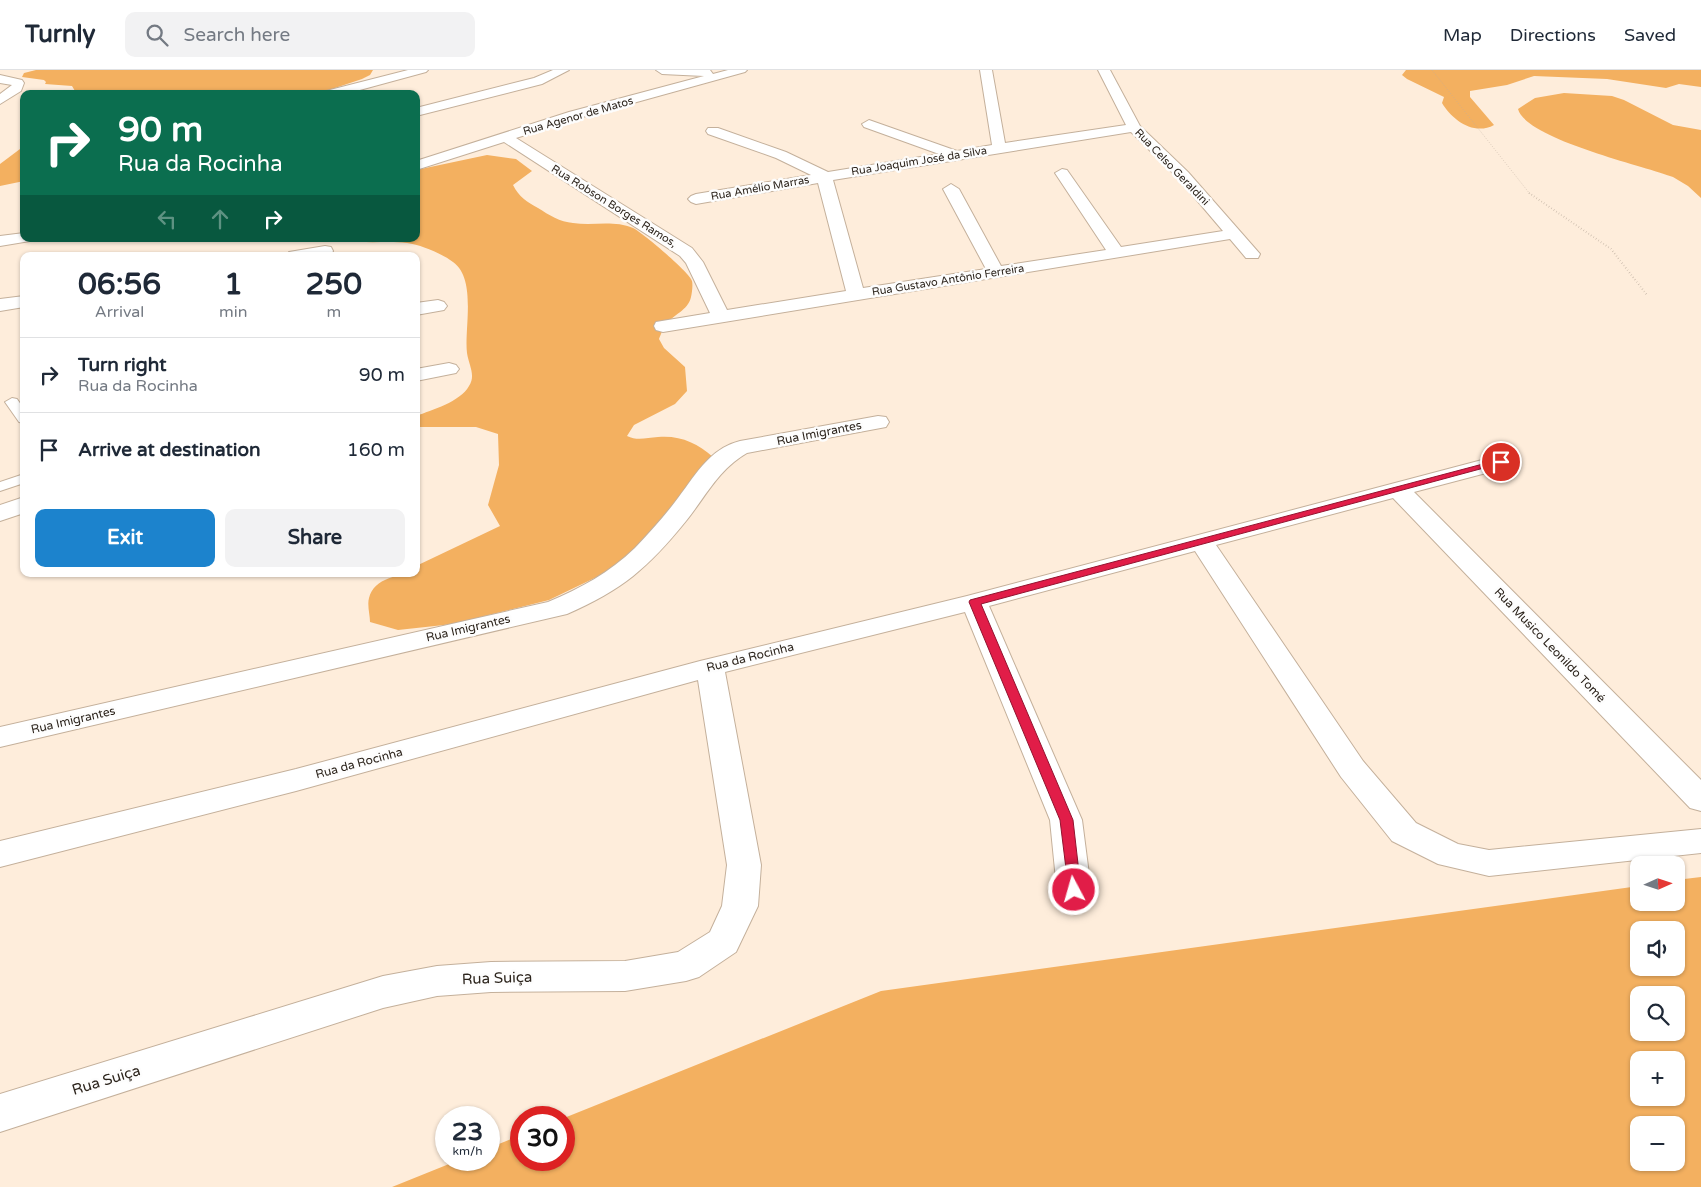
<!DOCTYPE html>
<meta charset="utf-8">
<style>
:root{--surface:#fff;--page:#f2f2f3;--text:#1f2937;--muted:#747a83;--line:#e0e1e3;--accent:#1c83cd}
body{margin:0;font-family:"Varela Round",sans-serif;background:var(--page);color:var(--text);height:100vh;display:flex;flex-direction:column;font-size:19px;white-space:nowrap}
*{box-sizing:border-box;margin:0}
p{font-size:16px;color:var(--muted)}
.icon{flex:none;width:28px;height:28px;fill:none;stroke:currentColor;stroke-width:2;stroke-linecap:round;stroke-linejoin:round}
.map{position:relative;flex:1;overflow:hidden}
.drawer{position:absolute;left:20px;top:182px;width:400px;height:325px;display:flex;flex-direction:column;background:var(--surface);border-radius:10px;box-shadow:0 1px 4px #0004}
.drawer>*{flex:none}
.guide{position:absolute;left:20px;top:20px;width:400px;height:152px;border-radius:10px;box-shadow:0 1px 4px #0004;background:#0b6e4f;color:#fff;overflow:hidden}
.needle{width:32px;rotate:87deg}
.tools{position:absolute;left:1630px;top:786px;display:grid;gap:10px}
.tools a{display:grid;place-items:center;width:55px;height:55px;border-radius:10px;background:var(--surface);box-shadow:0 1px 4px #0004;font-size:25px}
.speed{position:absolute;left:435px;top:1036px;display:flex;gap:10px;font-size:25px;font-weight:700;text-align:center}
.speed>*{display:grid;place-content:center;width:65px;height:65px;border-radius:50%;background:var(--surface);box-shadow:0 1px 4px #0004;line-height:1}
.speed small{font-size:12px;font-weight:400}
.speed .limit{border:8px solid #d22;background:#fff;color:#111}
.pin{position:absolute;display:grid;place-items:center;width:42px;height:42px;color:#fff;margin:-21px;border:2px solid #fff;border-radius:50%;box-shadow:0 1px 5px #0007}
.me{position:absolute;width:55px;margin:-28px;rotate:354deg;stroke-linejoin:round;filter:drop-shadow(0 0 4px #0008)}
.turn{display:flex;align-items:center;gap:18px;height:105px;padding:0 15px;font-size:22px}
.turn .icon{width:65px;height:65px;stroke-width:2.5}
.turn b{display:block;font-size:35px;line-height:42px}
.lanes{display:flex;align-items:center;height:48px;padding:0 15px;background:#0003;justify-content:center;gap:25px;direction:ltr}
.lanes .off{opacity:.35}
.eta{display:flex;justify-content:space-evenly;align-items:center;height:85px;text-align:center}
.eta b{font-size:30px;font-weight:700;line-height:35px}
.action{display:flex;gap:10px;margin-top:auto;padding:10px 15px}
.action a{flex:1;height:58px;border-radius:10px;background:var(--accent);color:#fff;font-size:20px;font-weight:700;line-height:58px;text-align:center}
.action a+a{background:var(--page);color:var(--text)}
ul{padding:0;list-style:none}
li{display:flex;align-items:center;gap:15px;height:75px;padding:0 15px;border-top:1px solid var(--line)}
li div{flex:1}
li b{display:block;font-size:19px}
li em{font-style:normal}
header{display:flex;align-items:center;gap:30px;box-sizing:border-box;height:70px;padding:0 25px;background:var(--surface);border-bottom:1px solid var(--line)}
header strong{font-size:24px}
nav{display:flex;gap:28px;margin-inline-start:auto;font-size:18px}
.search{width:350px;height:45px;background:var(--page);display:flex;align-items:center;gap:12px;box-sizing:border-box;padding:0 18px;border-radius:10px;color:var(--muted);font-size:19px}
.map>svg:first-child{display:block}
</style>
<header>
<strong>Turnly</strong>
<div class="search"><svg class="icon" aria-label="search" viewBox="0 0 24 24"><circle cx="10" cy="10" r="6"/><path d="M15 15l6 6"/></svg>Search here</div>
<nav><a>Map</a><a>Directions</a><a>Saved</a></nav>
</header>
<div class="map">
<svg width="1701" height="1117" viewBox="0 0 1701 1117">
<rect width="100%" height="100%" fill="#feeddb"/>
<!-- forest -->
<path fill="#f3b060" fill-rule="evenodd" d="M36 0H373L370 5 362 9 317 24H160L158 21 73 24 75 21 72 16 45 14 46 12 44 10 22 7 24 3Z
M1406 0H1701V17L1679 14 1666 18 1607 9 1534 6 1507 15 1470 21V27L1494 55C1474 66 1452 50 1442 33L1444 27 1407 9 1402 5Z
M1564 23 1612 26 1624 30 1673 55 1701 60V128L1688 116 1673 107C1641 95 1526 69 1518 39L1535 28Z
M24 76V111L0 116V94Z
M487 85 516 89 532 101 513 115C519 127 527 132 538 138 549 145 560 152 573 153 593 156 614 150 633 158 642 162 690 203 692 211 693 215 692 223 691 227 688 241 673 244 666 255 663 258 661 264 659 269L664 278 685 297 687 321 675 334 634 355 627 366C637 371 646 368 658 367 680 365 697 373 713 387L645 470 605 503 549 530 453 554 398 560 370 552C370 545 367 535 369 528 374 508 400 504 416 504V496L500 456 488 435 499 395 498 364 476 357H416V346C432 340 460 332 469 316 476 305 469 296 467 283 464 259 477 209 453 192 441 183 421 175 407 173 386 170 366 175 346 169H416V100Z
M1701 807V1117H392L459 1090H489V1078L521 1065V1090H564V1048L881 921 1639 816V832H1676V810ZM1639 860H1676V898H1639ZM1639 925H1676V962H1639ZM1639 990H1676V1028H1639ZM1639 1055H1676V1092H1639Z"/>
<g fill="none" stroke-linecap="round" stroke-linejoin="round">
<!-- service casing -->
<g stroke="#c4b09b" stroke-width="2">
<path id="service" d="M12 328 17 329 24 339V353L19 352 5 332Z
M24 404V413L0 421V412Z"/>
</g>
<!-- minor casing -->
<g stroke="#c4b09b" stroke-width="2">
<path id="minor" d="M408 0H428L426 2 345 24H324L326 21Z
M553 0H569L542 14 416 46V38L534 8Z
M656 0H710L713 4 728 0H747L745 2 579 48 516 68 692 178 703 192 727 240 846 221 818 113 696 134 691 132 688 129 691 126 696 124 811 105 776 88 708 64 706 61 708 58H718L786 82 828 102 939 84 864 57 862 54 869 50 957 81 992 75 980 0H992L1005 73 1126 55 1098 0H1110L1140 56 1188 102 1260 184 1258 188H1246L1230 169 663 262 656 260 654 256 656 252 710 243 686 193 680 186 504 72 416 100V91L569 42 704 6 662 4ZM1131 62 1178 108 1223 161 1121 177 1067 100 1062 99 1055 103 1106 180 1001 196 959 119 951 114 943 119 986 199 863 218 833 110Z
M0 5 22 10 24 13 21 21 0 34V24L12 15 0 13Z
M24 163V169H32L30 171 0 176V166Z
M325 176 331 177 333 181 331 185 287 186 289 182Z
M24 226V237L0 241V229Z
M438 230 444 232 447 236 444 240 416 245V233Z
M449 293 456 295 459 299 456 303 416 311V299Z
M878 346 886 347 889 352 886 357 747 383C718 400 706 426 686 451 648 498 622 520 567 544L0 677V657L548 532C581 518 609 503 635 478 649 463 663 448 675 432 694 408 708 379 740 371Z
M1501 385 1509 387 1512 392 1509 397 1414 422 1701 710V741L1690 738 1393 428 1216 475 1363 691 1416 753 1458 774 1489 780 1701 759V783L1489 806 1438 794 1392 771 1341 707 1195 481 989 536 1082 750 1091 820 1086 829 1074 833 1062 829 1057 820 1050 750 965 542 725 602 761 795 758 836 736 882 699 907 686 911 625 921 491 922 437 926 383 938 0 1062V1024L383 906 437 896 491 892 625 891 678 882 710 862 722 836 727 795 698 610 296 721 0 797V771L296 699 700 591 967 526Z
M24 427V443L0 451V435Z"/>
</g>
<!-- path-far1 -->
<path stroke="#beafa0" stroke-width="1" stroke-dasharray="0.5 2" stroke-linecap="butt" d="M1432 0 1530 124"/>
<!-- path -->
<path stroke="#beafa0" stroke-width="2" stroke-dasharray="0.5 2.5" stroke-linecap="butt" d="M1529 123 1611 179 1647 225"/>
<!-- service -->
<use href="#service" fill="#fff" fill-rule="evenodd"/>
<!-- minor -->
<use href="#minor" fill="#fff" fill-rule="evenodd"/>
</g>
<!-- route -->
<path fill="#e11d48" stroke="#92132f" d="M1498 390 1506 392 981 534 1073 750 1081 820 1079 823H1069L1060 750 969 532 970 530Z"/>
<g text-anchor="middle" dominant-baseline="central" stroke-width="5" stroke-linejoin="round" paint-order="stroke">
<!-- far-street labels -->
<g font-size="11" fill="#2c241c" stroke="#fdfdfd">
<text transform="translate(578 46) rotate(-16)">Rua Agenor de Matos</text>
<text transform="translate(919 91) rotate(-9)">Rua Joaquim José da Silva</text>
<text transform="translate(1172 97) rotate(46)">Rua Celso Geraldini</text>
<text transform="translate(760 118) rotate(-10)">Rua Amélio Marras</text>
<text transform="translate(614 136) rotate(32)">Rua Robson Borges Ramos,</text>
<text transform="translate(948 210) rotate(-9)">Rua Gustavo Antônio Ferreira</text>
</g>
<!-- street labels -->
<g font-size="12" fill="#2c241c" stroke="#fdfdfd">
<text transform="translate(819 363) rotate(-11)">Rua Imigrantes</text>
<text transform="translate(468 558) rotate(-13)">Rua Imigrantes</text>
<text transform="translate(1550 575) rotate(46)">Rua Musico Leonildo Tomé</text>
<text transform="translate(750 587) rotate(-14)">Rua da Rocinha</text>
<text transform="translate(73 650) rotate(-13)">Rua Imigrantes</text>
<text transform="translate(359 693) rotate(-15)">Rua da Rocinha</text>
</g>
<!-- near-street labels -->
<g font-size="15" fill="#2c241c" stroke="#fdfdfd">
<text transform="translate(497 908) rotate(-2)">Rua Suiça</text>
<text transform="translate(106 1010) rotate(-17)">Rua Suiça</text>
</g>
</g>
</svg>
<div class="tools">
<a><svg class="needle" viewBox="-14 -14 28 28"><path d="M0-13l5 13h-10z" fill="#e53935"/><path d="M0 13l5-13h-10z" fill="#747a83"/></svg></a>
<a><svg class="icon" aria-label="sound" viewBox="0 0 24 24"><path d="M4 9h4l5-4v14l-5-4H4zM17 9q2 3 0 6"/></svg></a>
<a><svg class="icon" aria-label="search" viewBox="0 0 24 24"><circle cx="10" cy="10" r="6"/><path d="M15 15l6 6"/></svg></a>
<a>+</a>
<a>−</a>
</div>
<div class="speed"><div>23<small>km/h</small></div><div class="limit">30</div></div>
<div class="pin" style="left:1501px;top:392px;background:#d93025"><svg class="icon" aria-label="arrive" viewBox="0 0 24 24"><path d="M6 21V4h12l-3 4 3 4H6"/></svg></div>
<svg class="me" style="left:1074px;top:820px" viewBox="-20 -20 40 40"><circle r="17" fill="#e11d48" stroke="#fff" stroke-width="3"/><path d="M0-11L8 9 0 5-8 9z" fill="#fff"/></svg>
<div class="guide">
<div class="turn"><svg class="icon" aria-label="right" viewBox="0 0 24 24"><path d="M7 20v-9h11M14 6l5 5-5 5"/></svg><div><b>90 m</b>Rua da Rocinha</div></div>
<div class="lanes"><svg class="icon off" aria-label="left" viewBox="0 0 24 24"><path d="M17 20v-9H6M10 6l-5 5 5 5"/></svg><svg class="icon off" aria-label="ahead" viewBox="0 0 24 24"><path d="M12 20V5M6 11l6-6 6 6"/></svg><svg class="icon" aria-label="right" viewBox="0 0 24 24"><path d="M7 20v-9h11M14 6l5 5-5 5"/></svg></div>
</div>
<section class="drawer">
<div class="eta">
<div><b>06:56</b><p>Arrival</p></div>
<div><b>1</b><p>min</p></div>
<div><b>250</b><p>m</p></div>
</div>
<ul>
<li><svg class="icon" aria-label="right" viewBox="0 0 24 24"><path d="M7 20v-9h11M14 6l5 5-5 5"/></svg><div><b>Turn right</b><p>Rua da Rocinha</p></div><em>90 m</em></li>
<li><svg class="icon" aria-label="arrive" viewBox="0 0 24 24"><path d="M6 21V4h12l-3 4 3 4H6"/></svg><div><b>Arrive at destination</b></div><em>160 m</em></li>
</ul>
<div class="action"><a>Exit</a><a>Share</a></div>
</section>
</div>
